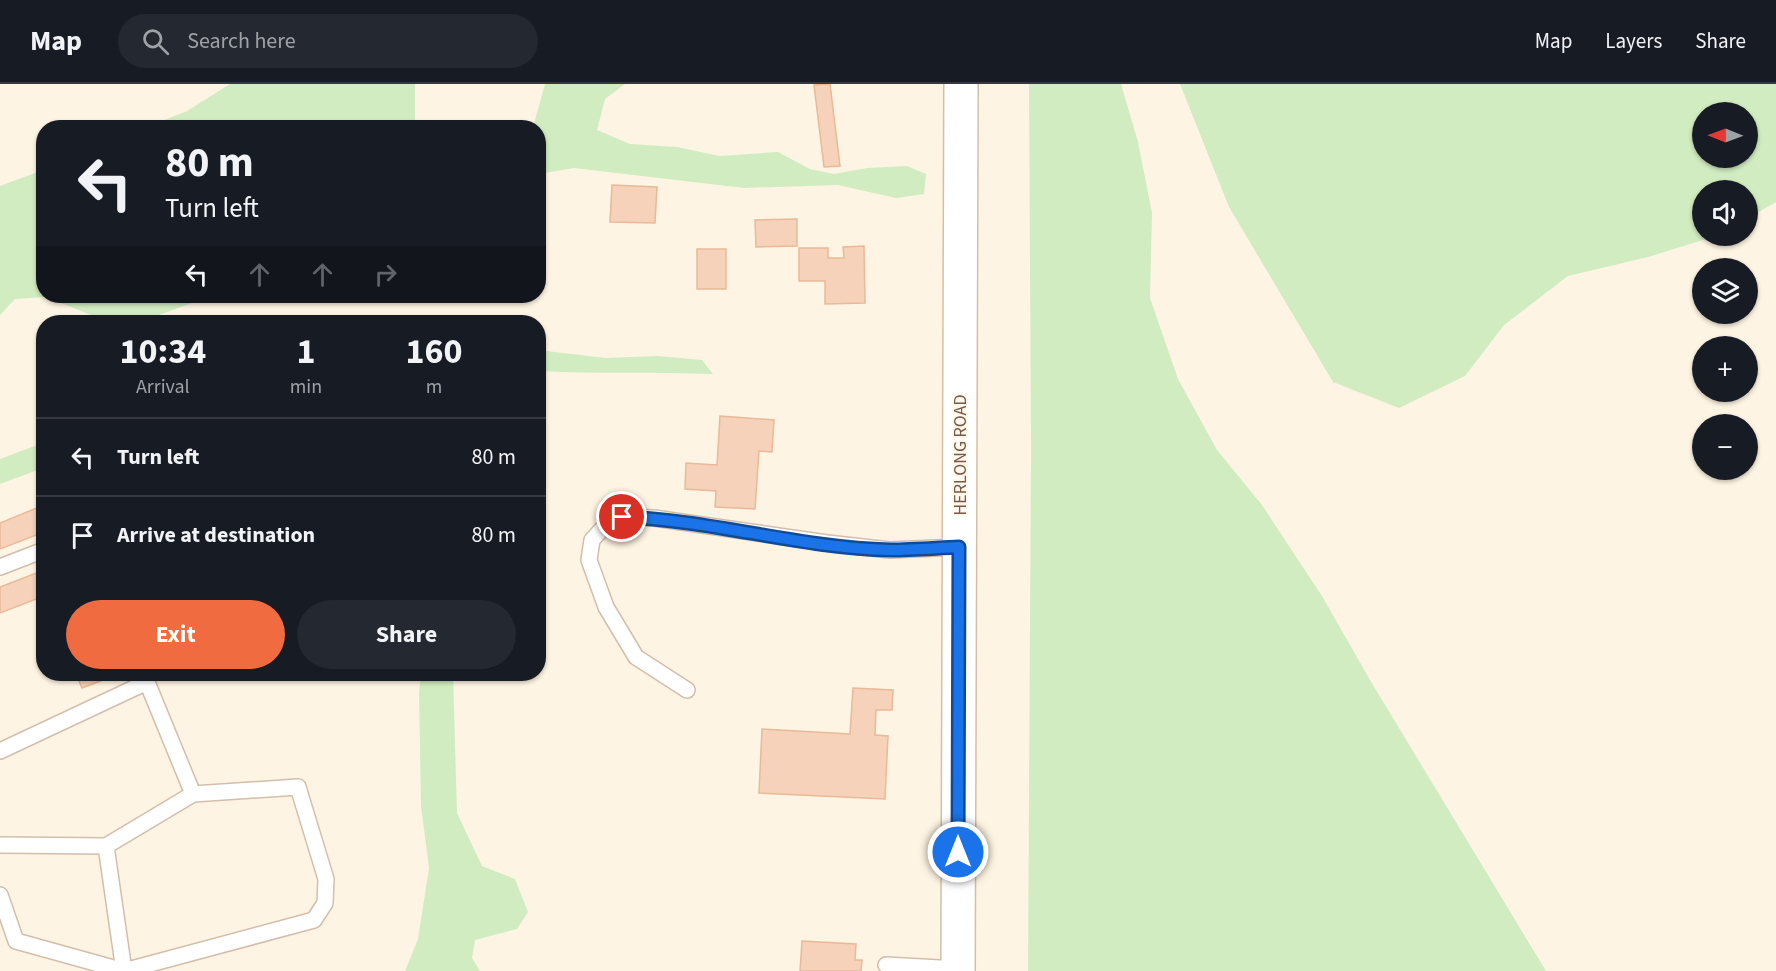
<!DOCTYPE html>
<meta charset="utf-8">
<style>
:root{--surface:#171b24;--page:#242831;--text:#f1f3f6;--muted:#9ea1a6;--line:#363941;--accent:#f06c40}
body{margin:0;font-family:"Source Sans 3",sans-serif;background:var(--page);color:var(--text);height:100vh;display:flex;flex-direction:column;font-size:22px;white-space:nowrap}
*{box-sizing:border-box;margin:0}
p{font-size:20px;color:var(--muted)}
.icon{flex:none;width:33px;height:33px;fill:none;stroke:currentColor;stroke-width:2;stroke-linecap:round;stroke-linejoin:round}
.map{position:relative;flex:1;overflow:hidden}
.panel{position:absolute;left:36px;top:231px;width:510px;height:366px;display:flex;flex-direction:column;background:var(--surface);border-radius:24px;box-shadow:0 2px 4px #0004}
.panel>*{flex:none}
.guide{position:absolute;left:36px;top:36px;width:510px;height:183px;border-radius:24px;box-shadow:0 2px 4px #0004;background:#171b24;color:var(--text);overflow:hidden}
.needle{width:39px;rotate:271deg}
.controls{position:absolute;left:1692px;top:18px;display:grid;gap:12px}
.controls a{display:grid;place-items:center;width:66px;height:66px;border-radius:50%;background:var(--surface);box-shadow:0 2px 4px #0004;font-size:30px}
.pin{position:absolute;display:grid;place-items:center;width:51px;height:51px;color:#fff;margin:-26px;border:3px solid #fff;border-radius:50%;box-shadow:0 2px 6px #0007}
.me{position:absolute;width:66px;margin:-33px;rotate:0deg;stroke-linejoin:round;filter:drop-shadow(0 0 4px #0008)}
.turn{display:flex;align-items:center;gap:21px;height:126px;padding:0 30px;font-size:27px}
.turn .icon{width:78px;height:78px;stroke-width:2.5}
.turn b{display:block;font-size:42px;line-height:51px}
.lanes{display:flex;align-items:center;height:57px;padding:0 30px;background:#0003;justify-content:center;gap:30px;direction:ltr}
.lanes .off{opacity:.35}
.eta{display:flex;justify-content:space-evenly;align-items:center;height:102px;text-align:center}
.eta b{font-size:36px;font-weight:700;line-height:42px}
.primary-button{display:flex;gap:12px;margin-top:auto;padding:12px 30px}
.primary-button a{flex:1;height:69px;border-radius:36px;background:var(--accent);color:#fff;font-size:24px;font-weight:700;line-height:69px;text-align:center}
.primary-button a+a{background:var(--page);color:var(--text)}
ul{padding:0;list-style:none}
li{display:flex;align-items:center;gap:18px;height:78px;padding:0 30px;border-top:2px solid var(--line)}
li div{flex:1}
li b{display:block;font-size:22px}
li em{font-style:normal}
header{display:flex;align-items:center;gap:36px;box-sizing:border-box;height:84px;padding:0 30px;background:var(--surface);border-bottom:2px solid var(--line)}
header strong{font-size:28px}
nav{display:flex;gap:33px;margin-inline-start:auto;font-size:21px}
.search{width:420px;height:54px;background:var(--page);display:flex;align-items:center;gap:15px;box-sizing:border-box;padding:0 21px;border-radius:33px;color:var(--muted);font-size:22px}
.map>svg:first-child{display:block}
</style>
<header>
<strong>Map</strong>
<div class="search"><svg class="icon" aria-label="search" viewBox="0 0 24 24"><circle cx="10" cy="10" r="6"/><path d="M15 15l6 6"/></svg>Search here</div>
<nav><a>Map</a><a>Layers</a><a>Share</a></nav>
</header>
<div class="map">
<svg width="1776" height="887" viewBox="0 0 1776 887">
<rect width="100%" height="100%" fill="#fef4e3"/>
<!-- green -->
<path fill="#d1ecc0" fill-rule="evenodd" d="M230 0H415V43H147L187 27Z
M545 0H625L605 15 597 46 630 60 677 63 720 72 778 68 810 85 834 90 867 84 907 82 926 90 924 110 896 114 838 101 744 104 574 84 539 90 538 44 533 43Z
M1029 0H1121L1138 58 1152 129 1150 214 1178 295 1217 366 1262 421 1322 512 1370 596 1546 887H1028L1031 365Z
M1180 0H1776V118L1748 134V106H1702V152H1716L1648 173 1568 192 1504 241 1465 292 1399 324 1333 298 1229 123ZM1748 28V74H1702V28Z
M43 86 44 212H201V216L153 233 130 238H108L46 213 15 215 0 231V102Z
M538 266 605 274 658 272 702 276 713 290C654 288 597 290 539 287Z
M43 359V384L0 400V375Z
M421 590H453L457 729 482 782 515 795 528 828 517 845 475 856 472 874 480 887H405L418 855 429 784 421 722 419 610Z"/>
<!-- building -->
<path fill="#f5d2b9" stroke="#e9b998" stroke-width="1.5" d="M830 0 840 82 824 83 814 1Z
M612 101 657 103 655 139 610 138Z
M797 135V162L756 163 755 136Z
M864 162 865 219 825 220V197H799V164H828V174H844L843 163Z
M697 165H726V205H697Z
M720 332 774 336 772 368 759 367 755 425 715 423 716 407 685 405 686 379 717 381Z
M44 421V448L0 465V439Z
M44 486V512L0 529V503Z
M76 590H119L82 604Z
M853 604 893 606 892 626H876L875 651 888 652 885 715 759 709 762 645 850 650Z
M802 857 856 860 855 876H862L861 887H800Z"/>
<g fill="none" stroke-linecap="round" stroke-linejoin="round">
<!-- lane casing -->
<g stroke="#d2beab" stroke-width="18">
<path id="lane" d="M0 483 44 466
M687 606 636 573 606 523 589 476 592 456 603 444 622 433 654 434 827 459 890 466 959 463
M0 667 147 598 193 710
M298 703 326 795 325 819 314 836 124 887 106 762 193 710Z
M0 761 106 762
M0 811 16 857 124 887
M886 881 958 885"/>
</g>
<!-- secondary casing -->
<g stroke="#d5bea8" stroke-width="36">
<path id="secondary" d="M958 887 961 0"/>
</g>
<!-- lane -->
<use href="#lane" stroke="#fff" stroke-width="15"/>
<!-- secondary -->
<use href="#secondary" stroke="#fff" stroke-width="33"/>
</g>
<g fill="none" stroke-linecap="round" stroke-linejoin="round">
<!-- route casing -->
<g stroke="#114b97" stroke-width="15">
<path id="route" d="M622 433C712 436 800 464 890 466 913 466 936 464 959 463L958 768"/>
</g>
<!-- route -->
<use href="#route" stroke="#1a73e8" stroke-width="10"/>
</g>
<g text-anchor="middle" dominant-baseline="central" stroke-width="4.5" stroke-linejoin="round" paint-order="stroke">
<!-- street labels -->
<g font-size="18" fill="#785a47" stroke="#fff8eb">
<text transform="translate(960 371) rotate(-90)">HERLONG ROAD</text>
</g>
</g>
</svg>
<div class="controls">
<a><svg class="needle" viewBox="-14 -14 28 28"><path d="M0-13l5 13h-10z" fill="#e53935"/><path d="M0 13l5-13h-10z" fill="#9ea1a6"/></svg></a>
<a><svg class="icon" aria-label="sound" viewBox="0 0 24 24"><path d="M4 9h4l5-4v14l-5-4H4zM17 9q2 3 0 6"/></svg></a>
<a><svg class="icon" aria-label="layers" viewBox="0 0 24 24"><path d="M12 4l9 5-9 5-9-5zM3 14l9 5 9-5"/></svg></a>
<a>+</a>
<a>−</a>
</div>
<div class="pin" style="left:622px;top:433px;background:#d93025"><svg class="icon" aria-label="arrive" viewBox="0 0 24 24"><path d="M6 21V4h12l-3 4 3 4H6"/></svg></div>
<svg class="me" style="left:958px;top:768px" viewBox="-20 -20 40 40"><circle r="17" fill="#1a73e8" stroke="#fff" stroke-width="3"/><path d="M0-11L8 9 0 5-8 9z" fill="#fff"/></svg>
<div class="guide">
<div class="turn"><svg class="icon" aria-label="left" viewBox="0 0 24 24"><path d="M17 20v-9H6M10 6l-5 5 5 5"/></svg><div><b>80 m</b>Turn left</div></div>
<div class="lanes"><svg class="icon" aria-label="left" viewBox="0 0 24 24"><path d="M17 20v-9H6M10 6l-5 5 5 5"/></svg><svg class="icon off" aria-label="ahead" viewBox="0 0 24 24"><path d="M12 20V5M6 11l6-6 6 6"/></svg><svg class="icon off" aria-label="ahead" viewBox="0 0 24 24"><path d="M12 20V5M6 11l6-6 6 6"/></svg><svg class="icon off" aria-label="right" viewBox="0 0 24 24"><path d="M7 20v-9h11M14 6l5 5-5 5"/></svg></div>
</div>
<section class="panel">
<div class="eta">
<div><b>10:34</b><p>Arrival</p></div>
<div><b>1</b><p>min</p></div>
<div><b>160</b><p>m</p></div>
</div>
<ul>
<li><svg class="icon" aria-label="left" viewBox="0 0 24 24"><path d="M17 20v-9H6M10 6l-5 5 5 5"/></svg><div><b>Turn left</b></div><em>80 m</em></li>
<li><svg class="icon" aria-label="arrive" viewBox="0 0 24 24"><path d="M6 21V4h12l-3 4 3 4H6"/></svg><div><b>Arrive at destination</b></div><em>80 m</em></li>
</ul>
<div class="primary-button"><a>Exit</a><a>Share</a></div>
</section>
</div>
